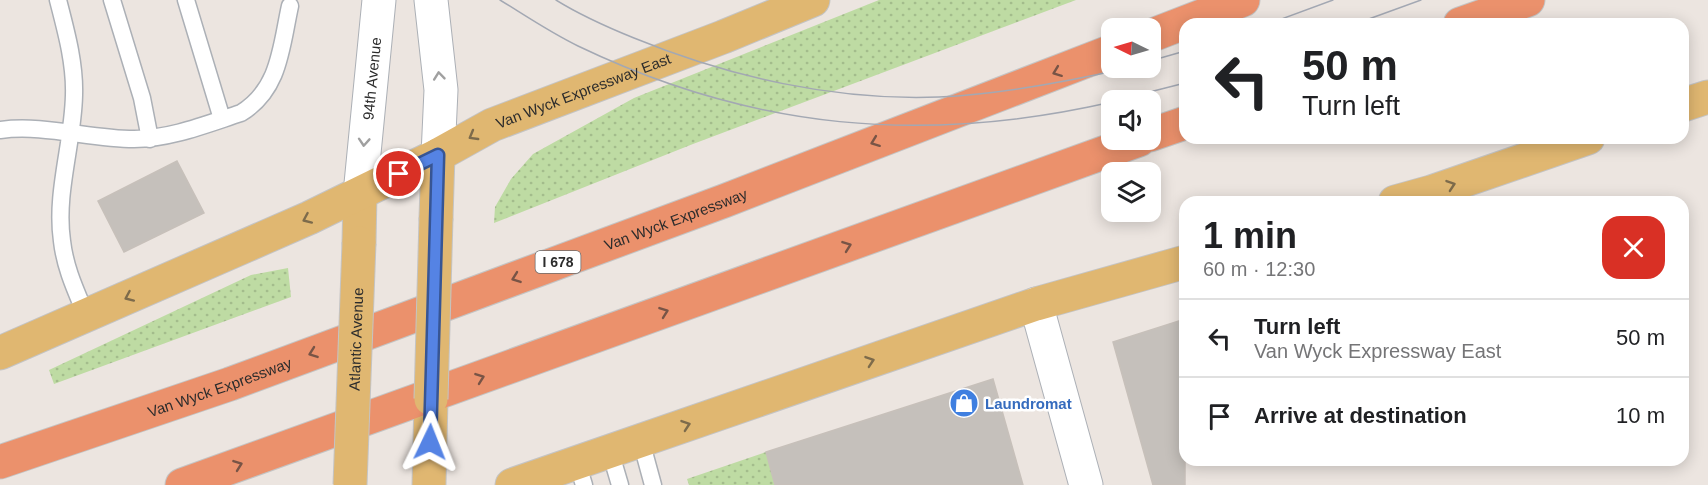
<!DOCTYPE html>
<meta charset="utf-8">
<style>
:root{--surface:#fff;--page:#f6f6f6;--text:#202124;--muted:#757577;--line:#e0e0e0}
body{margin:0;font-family:Arial,sans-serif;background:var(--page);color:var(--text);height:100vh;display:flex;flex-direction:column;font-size:22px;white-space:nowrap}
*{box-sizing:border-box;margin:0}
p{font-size:20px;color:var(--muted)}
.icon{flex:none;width:33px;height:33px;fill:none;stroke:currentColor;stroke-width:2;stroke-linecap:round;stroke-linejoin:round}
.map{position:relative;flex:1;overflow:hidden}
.side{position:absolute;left:1179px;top:196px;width:510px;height:270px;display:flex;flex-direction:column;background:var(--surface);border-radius:18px;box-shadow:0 3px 15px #0003}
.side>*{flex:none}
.banner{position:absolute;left:1179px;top:18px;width:510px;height:126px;border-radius:18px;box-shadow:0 3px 15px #0003;background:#fff;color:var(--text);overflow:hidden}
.needle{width:39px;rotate:275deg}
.controls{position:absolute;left:1101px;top:18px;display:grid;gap:12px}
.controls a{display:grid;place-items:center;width:60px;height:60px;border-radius:12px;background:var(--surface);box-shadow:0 3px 15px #0003;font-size:30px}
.pin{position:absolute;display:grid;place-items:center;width:51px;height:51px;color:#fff;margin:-26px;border:3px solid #fff;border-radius:50%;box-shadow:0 2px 6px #0007}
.me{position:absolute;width:66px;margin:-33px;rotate:2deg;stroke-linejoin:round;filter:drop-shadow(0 0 4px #0008)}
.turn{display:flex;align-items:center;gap:21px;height:126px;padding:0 24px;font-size:27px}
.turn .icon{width:78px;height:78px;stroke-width:2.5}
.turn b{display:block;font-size:42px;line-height:51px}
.round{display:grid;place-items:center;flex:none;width:63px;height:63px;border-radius:18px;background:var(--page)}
.summary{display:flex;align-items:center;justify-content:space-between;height:102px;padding:0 24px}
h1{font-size:36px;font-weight:700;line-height:45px}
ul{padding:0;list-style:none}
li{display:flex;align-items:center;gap:18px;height:78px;padding:0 24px;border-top:2px solid var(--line)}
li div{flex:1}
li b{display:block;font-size:22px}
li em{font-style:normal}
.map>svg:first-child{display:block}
</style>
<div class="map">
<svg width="1708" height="485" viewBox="0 0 1708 485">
<defs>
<pattern id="grass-dots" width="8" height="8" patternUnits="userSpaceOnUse" patternTransform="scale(1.5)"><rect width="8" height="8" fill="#bedba3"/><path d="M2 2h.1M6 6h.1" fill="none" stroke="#a3bc8c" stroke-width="1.8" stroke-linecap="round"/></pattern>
</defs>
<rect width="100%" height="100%" fill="#ece5e0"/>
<!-- grass -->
<path fill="url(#grass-dots)" d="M879 0H1076L693 144 494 223 495 207 511 179 533 154 634 98Z
M288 268 291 297 54 384 49 370 251 275Z
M766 452 775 485H689L687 479Z"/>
<!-- building -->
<path fill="#c5c0bb" stroke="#c7c0ba" stroke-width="1.5" d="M177 161 204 213 124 252 98 201Z
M1185 319V485H1153L1113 342Z
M993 379 1023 485H775L766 452Z"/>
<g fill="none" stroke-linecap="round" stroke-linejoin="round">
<!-- service casing -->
<g stroke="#acb0b6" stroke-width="19">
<path id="service" d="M58 0C66 31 75 63 74 95 73 144 55 193 62 241 65 268 76 291 86 315
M112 0 142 98 150 139
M186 0 222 119
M0 130C44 124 90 139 134 139 170 139 207 124 241 113 280 89 281 47 290 6
M641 441 653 485
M610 451 620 485
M577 462 584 485"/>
</g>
<!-- minor casing -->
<g stroke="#acb0b6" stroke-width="35">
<path id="minor" d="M431 0 441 90 438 155
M1036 304 1086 485"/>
</g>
<!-- secondary casing -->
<g stroke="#acb0b6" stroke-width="35">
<g id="secondary">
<path id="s1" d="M360 194 379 0"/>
</g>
</g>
<!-- primary casing -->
<g stroke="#c4c4c4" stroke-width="35">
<g id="primary">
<path d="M1683 105 1708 97"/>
<path d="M1395 202 1431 192 1588 138"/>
<path d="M436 218 438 155"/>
<path d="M359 243 360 194"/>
<path id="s2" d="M0 353 309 218 438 155 492 125 723 37 813 0"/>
<path d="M429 485 431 399"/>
<path d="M512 485 1036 304 1185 262"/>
</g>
</g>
<!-- motorway casing -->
<g stroke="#c4c4c4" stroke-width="35">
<g id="motorway">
<path d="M1460 24 1528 0"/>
<path d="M1150 36 1243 0"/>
<path d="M1150 135 1185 123"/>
<path id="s3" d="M0 462 230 384 724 201 1112 51"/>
<path d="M182 485 1139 140"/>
</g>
</g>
<!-- service -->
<use href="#service" stroke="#fff" stroke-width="16"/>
<!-- minor -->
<use href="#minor" stroke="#fff" stroke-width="33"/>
<!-- secondary -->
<use href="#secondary" stroke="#fff" stroke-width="33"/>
<!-- primary -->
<use href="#primary" stroke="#e0b771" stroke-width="33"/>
<!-- motorway -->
<use href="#motorway" stroke="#eb916c" stroke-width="33"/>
<!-- tram -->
<path stroke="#a3a8b3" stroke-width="1.5" d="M500 0C526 16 551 33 578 46 753 130 923 145 1112 102
M556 0C580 15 607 27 634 38 729 77 835 101 939 97 1003 94 1066 82 1127 68
M1268 24 1333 0
M1355 24 1421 0
M1150 61 1185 51
M1118 100 1185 83"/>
<!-- primary-bridge casing -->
<g stroke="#c4c4c4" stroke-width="35" stroke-linecap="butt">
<g id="primary-bridge">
<path d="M431 399 436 218"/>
<path id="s4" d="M350 485 359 243"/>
</g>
</g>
<!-- primary-bridge -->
<use href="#primary-bridge" stroke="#e0b771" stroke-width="33"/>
</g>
<!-- one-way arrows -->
<defs><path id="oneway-chevron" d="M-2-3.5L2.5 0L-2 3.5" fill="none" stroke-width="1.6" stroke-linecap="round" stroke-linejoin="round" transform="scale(1.5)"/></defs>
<g stroke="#785446">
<use href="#oneway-chevron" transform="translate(1057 72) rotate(159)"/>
<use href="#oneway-chevron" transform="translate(875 142) rotate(159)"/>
<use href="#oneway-chevron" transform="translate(847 246) rotate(-20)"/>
<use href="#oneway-chevron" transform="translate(516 278) rotate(160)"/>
<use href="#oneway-chevron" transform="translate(664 312) rotate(-20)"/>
<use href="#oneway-chevron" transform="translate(313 353) rotate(160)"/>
<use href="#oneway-chevron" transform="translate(480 378) rotate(-20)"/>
<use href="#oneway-chevron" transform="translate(238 465) rotate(-20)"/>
</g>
<g stroke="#a0a0a0">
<use href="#oneway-chevron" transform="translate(439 76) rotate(-96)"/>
<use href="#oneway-chevron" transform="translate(364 142) rotate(94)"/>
</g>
<g stroke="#7d6b4b">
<use href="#oneway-chevron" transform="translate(473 136) rotate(150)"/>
<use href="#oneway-chevron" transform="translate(1451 185) rotate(-19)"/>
<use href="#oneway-chevron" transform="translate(307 219) rotate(156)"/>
<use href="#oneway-chevron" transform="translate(129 297) rotate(156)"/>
<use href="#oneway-chevron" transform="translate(870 361) rotate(-19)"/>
<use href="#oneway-chevron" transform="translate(686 425) rotate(-19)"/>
</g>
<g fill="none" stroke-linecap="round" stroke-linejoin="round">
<!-- route casing -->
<g stroke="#375594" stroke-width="15">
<path id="route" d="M399 174 438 155 430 442"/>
</g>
<!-- route -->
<use href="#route" stroke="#5583e4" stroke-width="10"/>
</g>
<!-- icons -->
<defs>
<g id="shop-disc" transform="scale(1.5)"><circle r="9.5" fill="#3f7fe0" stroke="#fff"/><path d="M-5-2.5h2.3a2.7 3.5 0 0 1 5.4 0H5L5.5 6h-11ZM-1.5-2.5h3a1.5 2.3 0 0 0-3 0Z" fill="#fff"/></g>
</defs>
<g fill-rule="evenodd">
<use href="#shop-disc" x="964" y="403"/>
</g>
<g text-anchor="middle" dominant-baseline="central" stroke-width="5" stroke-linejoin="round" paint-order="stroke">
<!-- shield labels -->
<rect fill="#fff" stroke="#6b6b6b" stroke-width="1.5" x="535.5" y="251" width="45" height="22" rx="4.5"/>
<g font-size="14" font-weight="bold" fill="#2c2c2c">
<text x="558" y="262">I 678</text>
</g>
<!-- street labels -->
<g font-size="15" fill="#2c2c2c" stroke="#fff">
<text stroke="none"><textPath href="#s1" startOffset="116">94th Avenue</textPath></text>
<text stroke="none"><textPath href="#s2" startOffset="640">Van Wyck Expressway East</textPath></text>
<text stroke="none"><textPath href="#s3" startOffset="718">Van Wyck Expressway</textPath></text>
<text stroke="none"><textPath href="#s4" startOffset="146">Atlantic Avenue</textPath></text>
<text stroke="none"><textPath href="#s3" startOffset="232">Van Wyck Expressway</textPath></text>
</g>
<!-- shop labels -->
<g font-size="15" font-weight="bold" fill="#366cbe" stroke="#fff" text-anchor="start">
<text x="985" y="403">Laundromat</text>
</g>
</g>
</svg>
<div class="controls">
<a><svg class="needle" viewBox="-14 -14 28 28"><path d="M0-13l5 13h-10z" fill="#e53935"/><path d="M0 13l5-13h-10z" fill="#757577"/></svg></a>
<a><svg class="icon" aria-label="sound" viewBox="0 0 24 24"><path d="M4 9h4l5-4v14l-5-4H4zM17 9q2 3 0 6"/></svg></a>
<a><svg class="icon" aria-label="layers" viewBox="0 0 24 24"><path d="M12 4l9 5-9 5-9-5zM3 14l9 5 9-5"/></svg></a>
</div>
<div class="pin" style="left:399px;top:174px;background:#d93025"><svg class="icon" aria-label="arrive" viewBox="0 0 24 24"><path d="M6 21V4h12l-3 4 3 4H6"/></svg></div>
<svg class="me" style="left:430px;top:442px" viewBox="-20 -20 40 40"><path d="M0-17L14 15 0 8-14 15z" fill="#5583e4" stroke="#fff" stroke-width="4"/></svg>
<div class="banner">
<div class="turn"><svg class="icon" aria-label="left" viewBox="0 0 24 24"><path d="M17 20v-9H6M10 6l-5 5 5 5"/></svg><div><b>50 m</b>Turn left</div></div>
</div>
<section class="side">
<div class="summary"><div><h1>1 min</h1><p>60 m · 12:30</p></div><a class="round" style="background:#d93025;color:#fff"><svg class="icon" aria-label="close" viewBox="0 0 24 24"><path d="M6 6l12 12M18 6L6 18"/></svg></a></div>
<ul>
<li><svg class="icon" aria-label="left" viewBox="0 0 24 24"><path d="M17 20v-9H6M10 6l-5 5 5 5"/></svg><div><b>Turn left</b><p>Van Wyck Expressway East</p></div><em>50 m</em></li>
<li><svg class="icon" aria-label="arrive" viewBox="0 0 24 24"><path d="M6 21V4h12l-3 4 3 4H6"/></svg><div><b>Arrive at destination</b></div><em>10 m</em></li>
</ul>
</section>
</div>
